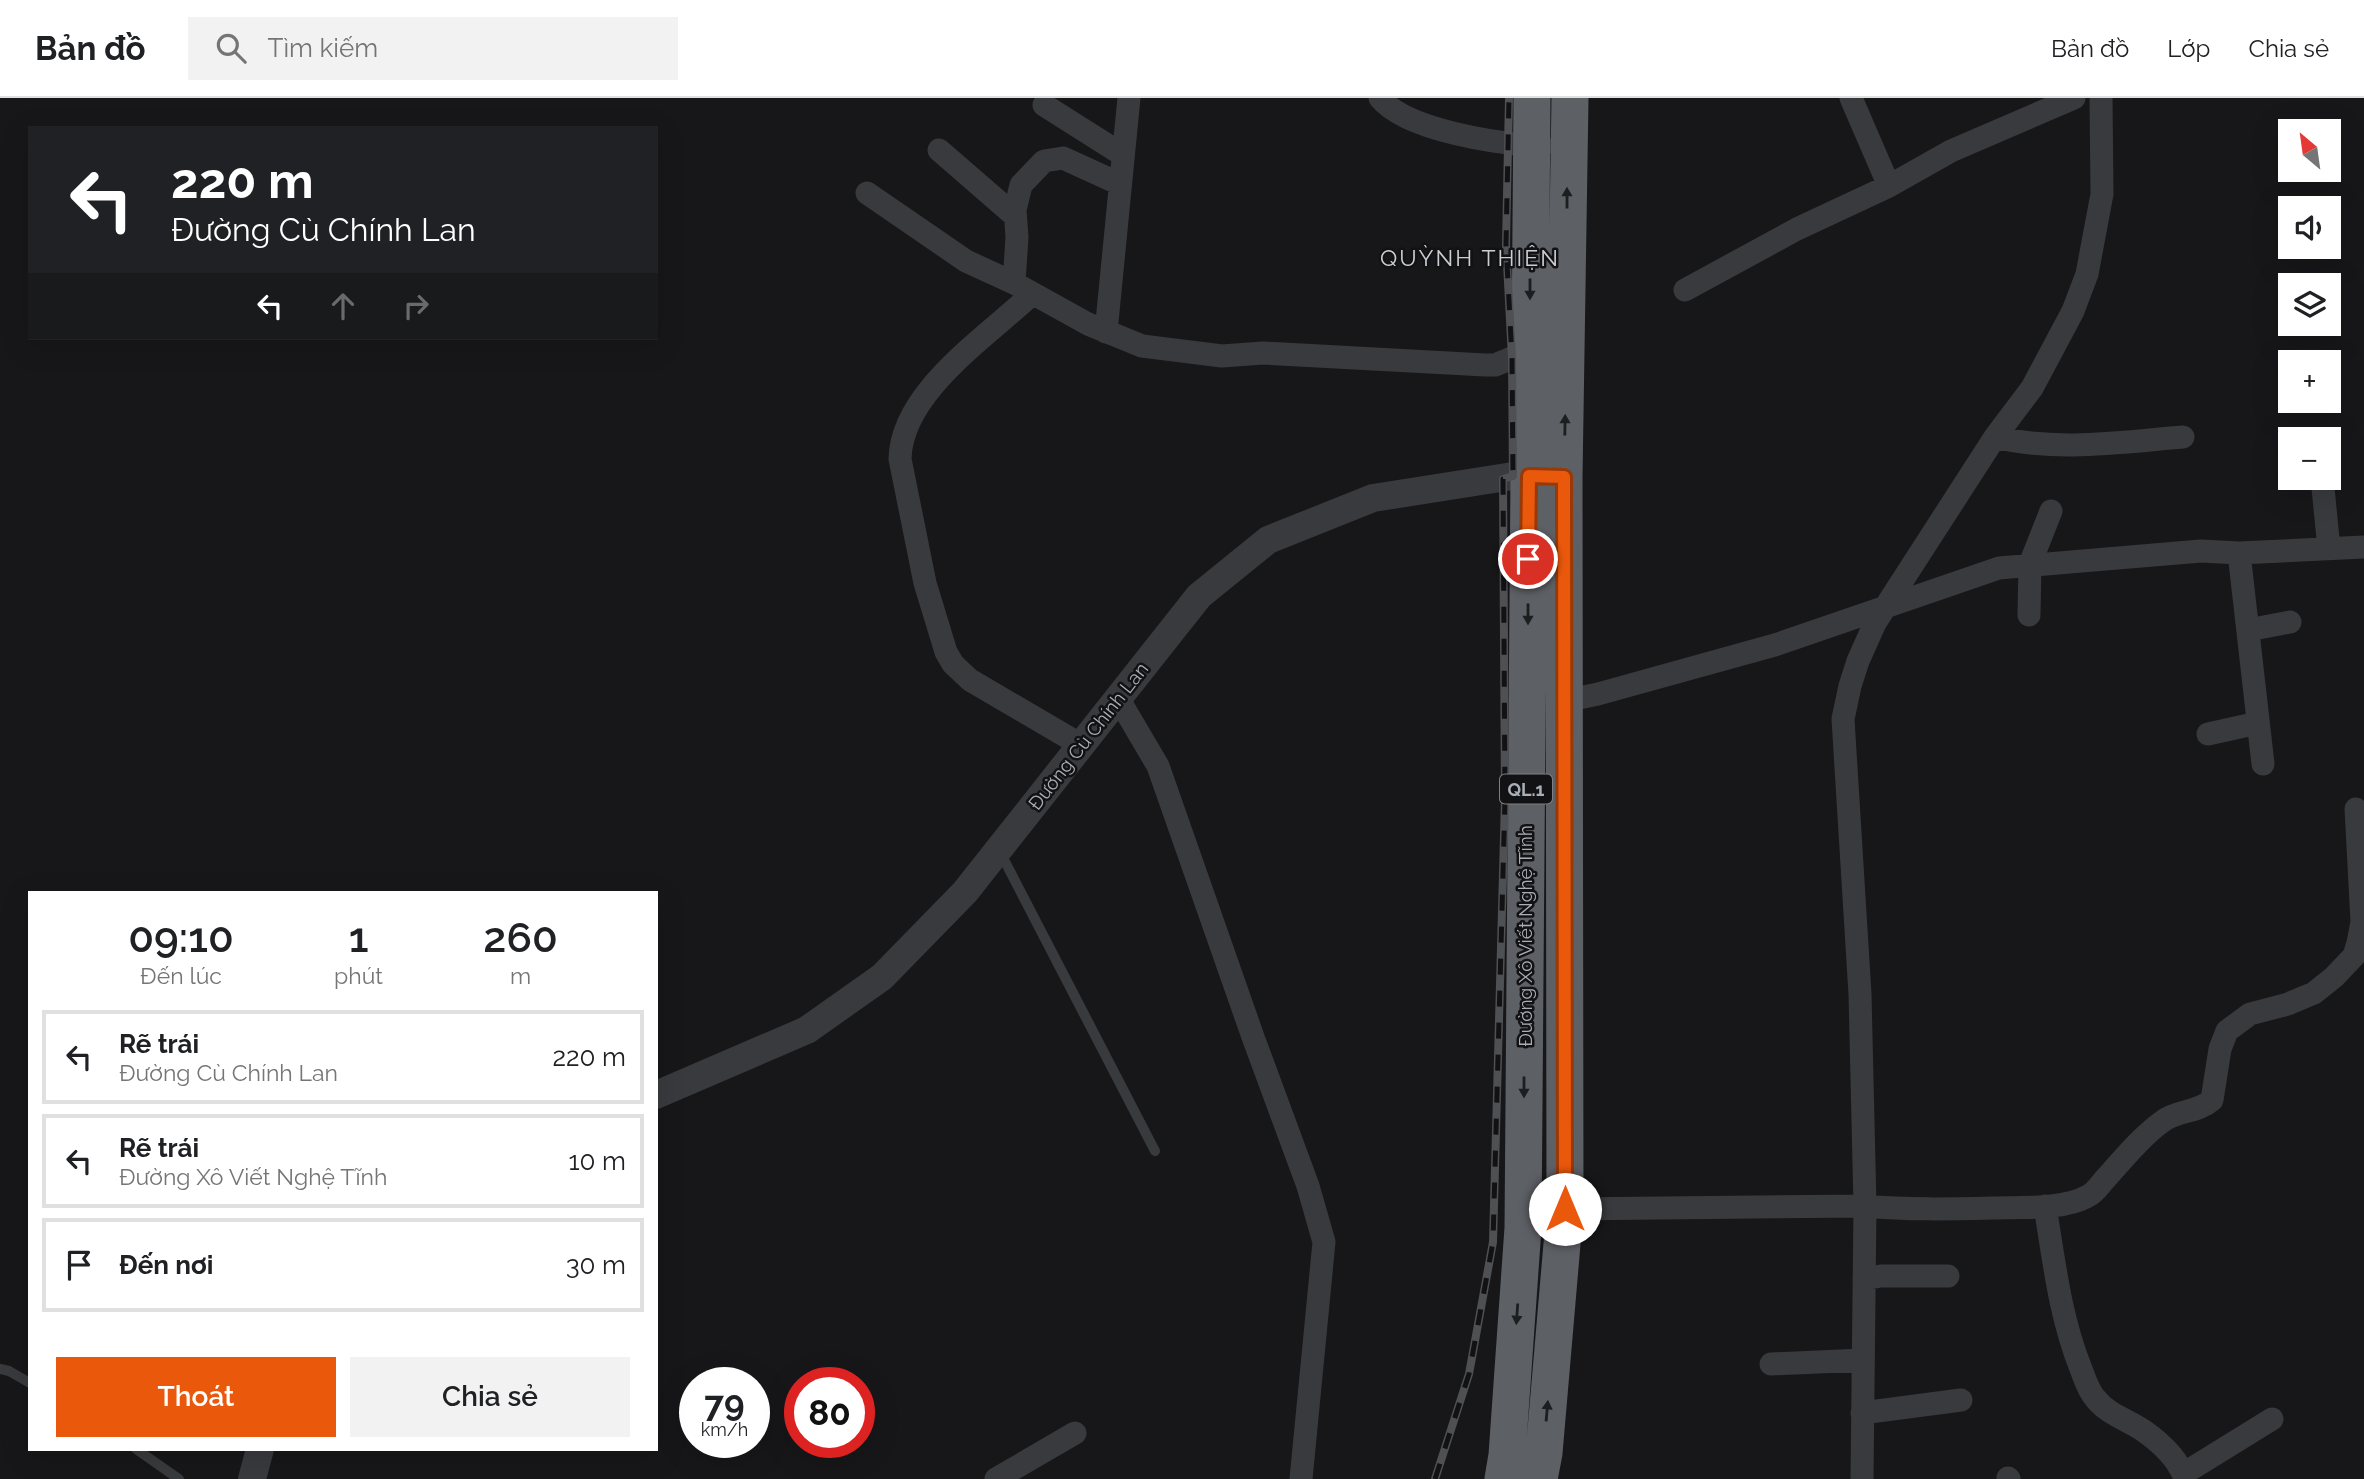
<!DOCTYPE html>
<html lang="vi">
<meta charset="utf-8">
<style>
:root{--surface:#fff;--page:#f2f2f2;--text:#202124;--muted:#757577;--line:#e0e0e0;--accent:#ea580c}
body{margin:0;font-family:Raleway,sans-serif;background:var(--page);color:var(--text);height:100vh;display:flex;flex-direction:column;font-size:26px;white-space:nowrap}
*{box-sizing:border-box;margin:0}
p{font-size:23px;color:var(--muted)}
.icon{flex:none;width:38px;height:38px;fill:none;stroke:currentColor;stroke-width:2;stroke-linecap:round;stroke-linejoin:round}
.map{position:relative;flex:1;overflow:hidden}
.side{position:absolute;left:28px;top:793px;width:630px;height:560px;display:flex;flex-direction:column;background:var(--surface);border-radius:0px;box-shadow:0 7px 28px #0002}
.side>*{flex:none}
.banner{position:absolute;left:28px;top:28px;width:630px;height:214px;border-radius:0px;box-shadow:0 7px 28px #0002;background:#202124;color:#fff;overflow:hidden}
.needle{width:46px;rotate:331deg}
.buttons{position:absolute;left:2278px;top:21px;display:grid;gap:14px}
.buttons a{display:grid;place-items:center;width:63px;height:63px;border-radius:0px;background:var(--surface);box-shadow:0 7px 28px #0002;font-size:35px}
.speed{position:absolute;left:679px;top:1269px;display:flex;gap:14px;font-size:35px;font-weight:700;text-align:center}
.speed>*{display:grid;place-content:center;width:91px;height:91px;border-radius:50%;background:var(--surface);box-shadow:0 7px 28px #0002;line-height:1}
.speed small{font-size:18px;font-weight:400}
.speed .limit{border:10px solid #d22;background:#fff;color:#111}
.pin{position:absolute;display:grid;place-items:center;width:60px;height:60px;color:#fff;margin:-30px;border:4px solid #fff;border-radius:50%;box-shadow:0 2px 7px #0007}
.me{position:absolute;width:77px;margin:-38px;rotate:0deg;stroke-linejoin:round;filter:drop-shadow(0 0 5px #0008)}
.turn{display:flex;align-items:center;gap:24px;height:147px;padding:0 28px;font-size:32px}
.turn .icon{width:91px;height:91px;stroke-width:2.5}
.turn b{display:block;font-size:49px;line-height:60px}
.lanes{display:flex;align-items:center;height:66px;padding:0 28px;background:#0003;justify-content:center;gap:35px;direction:ltr}
.lanes .off{opacity:.35}
.eta{display:flex;justify-content:space-evenly;align-items:center;height:119px;text-align:center}
.eta b{font-size:42px;font-weight:600;line-height:49px}
.cta{display:flex;gap:14px;margin-top:auto;padding:14px 28px}
.cta a{flex:1;height:80px;border-radius:0px;background:var(--accent);color:#fff;font-size:28px;font-weight:600;line-height:80px;text-align:center}
.cta a+a{background:var(--page);color:var(--text)}
ul{padding:0;list-style:none}
li{display:flex;align-items:center;gap:21px;height:94px;margin:0 14px 10px;padding:0 14px;border:4px solid var(--line);border-radius:0px}
li div{flex:1}
li b{display:block;font-size:26px}
li em{font-style:normal}
header{display:flex;align-items:center;gap:42px;box-sizing:border-box;height:98px;padding:0 35px;background:var(--surface);border-bottom:2px solid var(--line)}
header strong{font-size:33px}
nav{display:flex;gap:38px;margin-inline-start:auto;font-size:24px}
.search{width:490px;height:63px;background:var(--page);display:flex;align-items:center;gap:18px;box-sizing:border-box;padding:0 24px;border-radius:0px;color:var(--muted);font-size:26px}
.map>svg:first-child{display:block}
</style>
<header>
<strong>Bản đồ</strong>
<div class="search"><svg class="icon" aria-label="search" viewBox="0 0 24 24"><circle cx="10" cy="10" r="6"/><path d="M15 15l6 6"/></svg>Tìm kiếm</div>
<nav><a>Bản đồ</a><a>Lớp</a><a>Chia sẻ</a></nav>
</header>
<div class="map">
<svg width="2364" height="1381" viewBox="0 0 2364 1381">
<rect width="100%" height="100%" fill="#171719"/>
<g fill="none" stroke-linecap="round" stroke-linejoin="round">
<!-- service -->
<path stroke="#383a3d" stroke-width="10" d="M1000 754 1155 1053
M0 1271 9 1273 30 1285
M136 1351 179 1381"/>
<!-- minor -->
<path stroke="#383a3d" stroke-width="23" d="M1380 0C1407 33 1500 46 1542 48
M1851 0 1889 88
M1044 7 1123 57
M939 52 1015 118
M867 95 966 163 1014 185 1088 226 1142 248 1222 258 1263 255 1485 267H1495L1512 260 1541 258
M1014 185 1017 139 1015 112 1021 87 1044 63 1063 60 1120 86
M1685 192 1797 131 1889 88 1951 53 2074 0
M1032 196C988 238 901 294 900 361L925 485 946 554 953 566 970 582 1081 647
M1106 234 1129 0
M1995 339C2057 354 2121 344 2183 339
M2322 380 2329 451
M2239 455 2263 666
M2029 517 2030 466 2051 413
M2248 532 2290 524
M1118 600 1158 668 1253 939 1308 1088 1324 1144 1301 1381
M1565 603 1598 596 1778 546 1999 470 2201 453 2239 455 2364 449
M2208 636 2258 625
M2045 1108C2054 1163 2060 1219 2081 1271 2085 1281 2088 1292 2095 1300 2108 1317 2127 1321 2144 1333 2161 1345 2178 1360 2185 1381
M1565 1111 1865 1108C1908 1112 1950 1111 1993 1110 2020 1109 2064 1112 2088 1098 2096 1094 2100 1086 2107 1079 2124 1060 2142 1038 2163 1023 2178 1012 2197 1015 2212 1002L2220 951 2227 933 2250 916 2288 906 2314 895 2334 879 2354 858 2358 845 2362 824 2356 711
M1864 1181 1881 1178H1948
M1771 1266 1863 1262
M1862 1315 1961 1302
M2183 1376 2272 1321
M2008 1380 2009 1381
M996 1381 1075 1335
M1862 1381 1865 1108 1860 896 1843 621 1850 588 1858 563 1875 525 1995 339 2032 290 2073 213 2087 176 2102 96 2101 0"/>
<!-- tertiary -->
<path stroke="#383a3d" stroke-width="28" d="M656 997 807 932 882 879 965 794 1199 498 1268 442 1373 400 1513 378 1548 379
M252 1381 260 1351"/>
<!-- trunk -->
<path stroke="#5d6065" stroke-width="37" d="M1503 1381 1507 1357 1523 1130 1532 0
M1539 1381 1544 1355 1565 1111 1564 379 1570 0"/>
<!-- rail casing -->
<g stroke="#4e5054" stroke-width="8">
<path id="rail" d="M1435 1381 1469 1276 1493 1144 1505 701 1503 381 1513 378 1512 260 1506 146 1509 0"/>
</g>
<!-- rail -->
<use href="#rail" stroke="#121214" stroke-width="5" stroke-dasharray="16" stroke-linecap="butt"/>
</g>
<!-- one-way arrows -->
<defs><path id="oneway-solid" d="M-6-.8H1V-3.2L6.5 0L1 3.2V.8H-6Z" transform="scale(1.75)"/></defs>
<g fill="#1d1e20">
<use href="#oneway-solid" transform="translate(1567 100) rotate(-90)"/>
<use href="#oneway-solid" transform="translate(1530 191) rotate(90)"/>
<use href="#oneway-solid" transform="translate(1565 327) rotate(-89)"/>
<use href="#oneway-solid" transform="translate(1528 516) rotate(90)"/>
<use href="#oneway-solid" transform="translate(1524 989) rotate(90)"/>
<use href="#oneway-solid" transform="translate(1517 1216) rotate(94)"/>
<use href="#oneway-solid" transform="translate(1547 1313) rotate(-85)"/>
</g>
<g fill="none" stroke-linecap="round" stroke-linejoin="round">
<!-- route casing -->
<g stroke="#983908" stroke-width="18">
<path id="route" d="M1528 461 1529 378 1564 379 1565 1111"/>
</g>
<!-- route -->
<use href="#route" stroke="#ea580c" stroke-width="12"/>
</g>
<g text-anchor="middle" dominant-baseline="central" stroke-width="5" stroke-linejoin="round" paint-order="stroke">
<!-- shield labels -->
<rect fill="#121214" stroke="#7c8086" stroke-width="2" x="1500" y="676.5" width="52" height="29" rx="5"/>
<g font-size="18" font-weight="bold" fill="#aaafb7">
<text x="1526" y="691">QL.1</text>
</g>
<!-- street labels -->
<g font-size="19" fill="#aaafb7" stroke="#121214">
<text transform="translate(1088 638) rotate(-52)">Đường Cù Chính Lan</text>
<text transform="translate(1525 838) rotate(-90)">Đường Xô Viết Nghệ Tĩnh</text>
</g>
<!-- quarter labels -->
<g font-size="23" letter-spacing="2" fill="#cbced4" stroke="#121214">
<text x="1470" y="159">QUỲNH THIỆN</text>
</g>
</g>
</svg>
<div class="buttons">
<a><svg class="needle" viewBox="-14 -14 28 28"><path d="M0-13l5 13h-10z" fill="#e53935"/><path d="M0 13l5-13h-10z" fill="#757577"/></svg></a>
<a><svg class="icon" aria-label="sound" viewBox="0 0 24 24"><path d="M4 9h4l5-4v14l-5-4H4zM17 9q2 3 0 6"/></svg></a>
<a><svg class="icon" aria-label="layers" viewBox="0 0 24 24"><path d="M12 4l9 5-9 5-9-5zM3 14l9 5 9-5"/></svg></a>
<a>+</a>
<a>−</a>
</div>
<div class="speed"><div>79<small>km/h</small></div><div class="limit">80</div></div>
<div class="pin" style="left:1528px;top:461px;background:#d93025"><svg class="icon" aria-label="arrive" viewBox="0 0 24 24"><path d="M6 21V4h12l-3 4 3 4H6"/></svg></div>
<svg class="me" style="left:1565px;top:1111px" viewBox="-20 -20 40 40"><circle r="19" fill="#fff"/><path d="M0-13L10 11 0 6-10 11z" fill="#ea580c"/></svg>
<div class="banner">
<div class="turn"><svg class="icon" aria-label="left" viewBox="0 0 24 24"><path d="M17 20v-9H6M10 6l-5 5 5 5"/></svg><div><b>220 m</b>Đường Cù Chính Lan</div></div>
<div class="lanes"><svg class="icon" aria-label="left" viewBox="0 0 24 24"><path d="M17 20v-9H6M10 6l-5 5 5 5"/></svg><svg class="icon off" aria-label="ahead" viewBox="0 0 24 24"><path d="M12 20V5M6 11l6-6 6 6"/></svg><svg class="icon off" aria-label="right" viewBox="0 0 24 24"><path d="M7 20v-9h11M14 6l5 5-5 5"/></svg></div>
</div>
<section class="side">
<div class="eta">
<div><b>09:10</b><p>Đến lúc</p></div>
<div><b>1</b><p>phút</p></div>
<div><b>260</b><p>m</p></div>
</div>
<ul>
<li><svg class="icon" aria-label="left" viewBox="0 0 24 24"><path d="M17 20v-9H6M10 6l-5 5 5 5"/></svg><div><b>Rẽ trái</b><p>Đường Cù Chính Lan</p></div><em>220 m</em></li>
<li><svg class="icon" aria-label="left" viewBox="0 0 24 24"><path d="M17 20v-9H6M10 6l-5 5 5 5"/></svg><div><b>Rẽ trái</b><p>Đường Xô Viết Nghệ Tĩnh</p></div><em>10 m</em></li>
<li><svg class="icon" aria-label="arrive" viewBox="0 0 24 24"><path d="M6 21V4h12l-3 4 3 4H6"/></svg><div><b>Đến nơi</b></div><em>30 m</em></li>
</ul>
<div class="cta"><a>Thoát</a><a>Chia sẻ</a></div>
</section>
</div>
